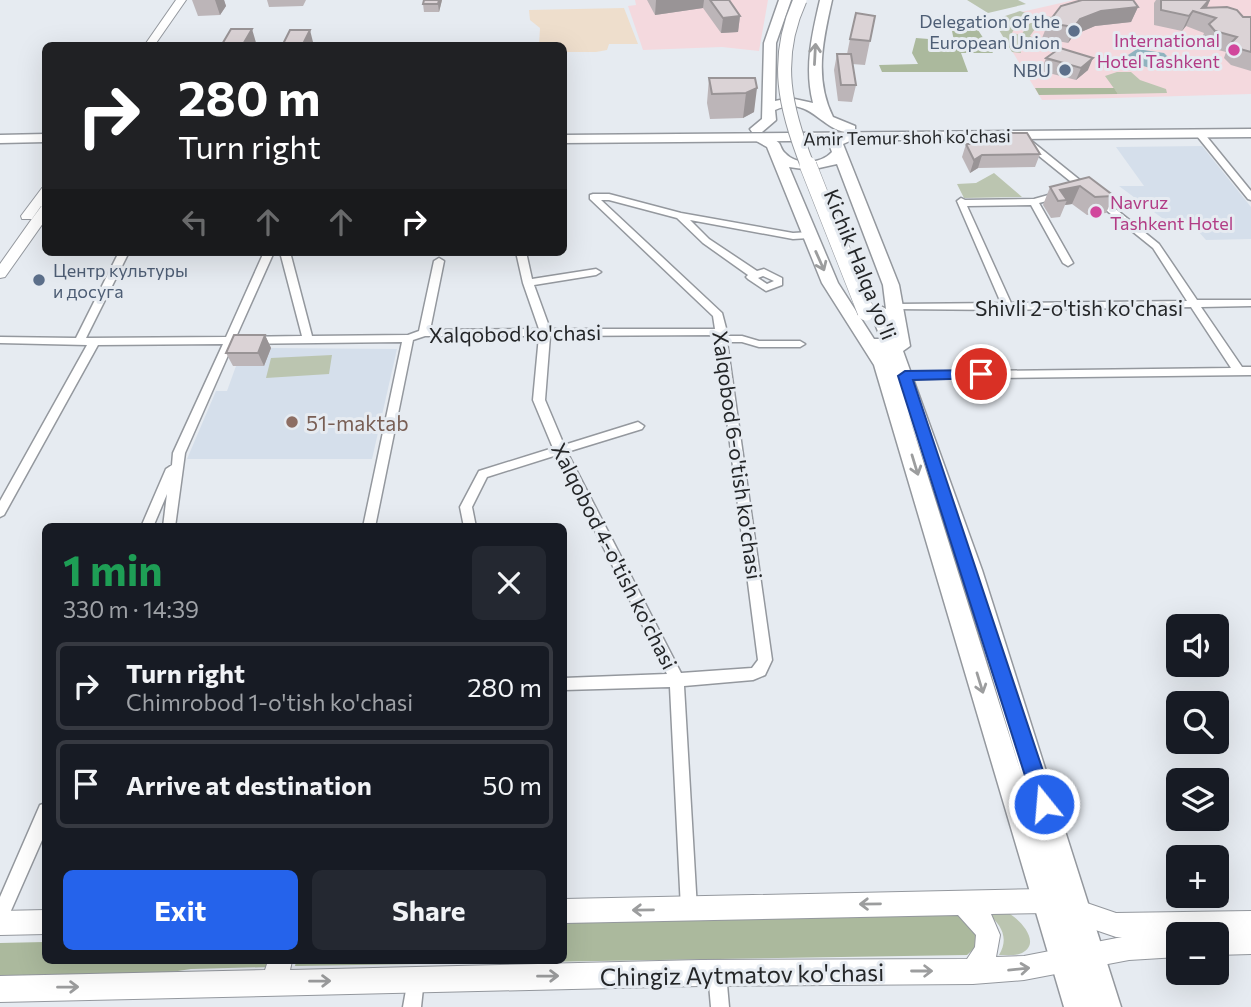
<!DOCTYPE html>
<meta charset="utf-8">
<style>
:root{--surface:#171b24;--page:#242831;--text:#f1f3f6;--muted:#9ea1a6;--line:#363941;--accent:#2563eb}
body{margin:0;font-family:Commissioner,sans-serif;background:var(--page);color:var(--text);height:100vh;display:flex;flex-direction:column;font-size:26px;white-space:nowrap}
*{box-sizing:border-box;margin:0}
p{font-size:23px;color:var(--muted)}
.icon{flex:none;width:38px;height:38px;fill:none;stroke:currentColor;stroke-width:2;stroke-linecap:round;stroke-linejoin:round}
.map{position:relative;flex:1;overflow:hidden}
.drawer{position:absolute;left:42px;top:523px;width:525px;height:441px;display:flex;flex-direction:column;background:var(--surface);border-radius:10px;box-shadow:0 7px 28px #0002}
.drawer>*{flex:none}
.hud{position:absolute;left:42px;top:42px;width:525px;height:214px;border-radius:10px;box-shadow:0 7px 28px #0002;background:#202124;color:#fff;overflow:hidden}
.controls{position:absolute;left:1166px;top:614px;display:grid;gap:14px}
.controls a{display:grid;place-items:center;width:63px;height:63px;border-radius:10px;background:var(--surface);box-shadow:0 7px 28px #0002;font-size:35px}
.pin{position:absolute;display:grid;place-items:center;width:60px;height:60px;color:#fff;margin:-30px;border:4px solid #fff;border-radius:50%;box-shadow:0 2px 7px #0007}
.me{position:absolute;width:77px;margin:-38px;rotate:343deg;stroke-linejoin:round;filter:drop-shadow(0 0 5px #0008)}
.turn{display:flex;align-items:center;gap:24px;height:147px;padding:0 21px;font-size:32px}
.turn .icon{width:91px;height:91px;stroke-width:2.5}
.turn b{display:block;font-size:49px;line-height:60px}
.lanes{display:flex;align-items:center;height:66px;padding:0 21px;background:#0003;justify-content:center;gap:35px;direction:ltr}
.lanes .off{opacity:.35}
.round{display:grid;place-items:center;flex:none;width:74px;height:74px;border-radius:10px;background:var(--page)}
.summary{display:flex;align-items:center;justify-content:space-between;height:119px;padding:0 21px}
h1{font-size:42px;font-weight:700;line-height:52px;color:#1e9e55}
.primary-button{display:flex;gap:14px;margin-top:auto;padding:14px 21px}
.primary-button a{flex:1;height:80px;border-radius:10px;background:var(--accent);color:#fff;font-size:28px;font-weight:700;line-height:80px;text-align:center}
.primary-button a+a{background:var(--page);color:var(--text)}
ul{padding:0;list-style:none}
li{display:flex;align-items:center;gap:21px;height:88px;margin:0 14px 10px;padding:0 7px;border:4px solid var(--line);border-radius:10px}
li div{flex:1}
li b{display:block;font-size:26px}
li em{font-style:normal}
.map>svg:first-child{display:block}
</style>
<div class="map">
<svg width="1251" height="1007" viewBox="0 0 1251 1007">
<rect width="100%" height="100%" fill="#e6ebf1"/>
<!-- commercial -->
<path fill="#f4d9de" d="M635 0H768L759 51 722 47 643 50 628 6 636 5Z
M1074 0H1251V94L1042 100 995 23 1008 15Z"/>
<!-- built -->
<path fill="#d5dfeb" d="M1202 146 1251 207V239L1206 240 1189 221H1166L1119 186H1144L1116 147Z
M271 348 397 349 372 459H187L216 391H227L236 366H264Z"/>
<!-- medical -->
<path fill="#eedecc" d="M624 8 638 44H609L607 50 596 52H564V46L539 45 540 28 530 20 529 10Z"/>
<!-- green -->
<path fill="#bbc5b0" d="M967 0H1018L1026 4 988 13Z
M1020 11 1029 14 1016 25 1012 33 1021 35 1029 24 1043 16 1052 17 1037 26 1030 36 1047 45 1022 41 1019 45 1021 53 1012 52 995 23 999 18Z
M1117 72H1131L1140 80 1166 89 1167 93 1118 94 1105 76Z
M994 173 1022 197 964 198 957 184 976 183Z
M332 355 329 374 266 378 271 358Z
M1008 913C1020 919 1042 943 1022 953 1016 956 1006 955 999 955 1009 939 1002 925 988 914Z"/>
<!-- forest -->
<path fill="#abb99d" d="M978 30 993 53H961L968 72H882L879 65 918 64 912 53 916 38 954 41 952 31Z
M1035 88H1114L1118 94 1039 95Z
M958 915 978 933V945L967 955 295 966 296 961H564V923Z
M45 942 46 961H272L270 967 191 969 125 979 0 980V943Z"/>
<!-- water -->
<path fill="#90b3bf" d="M1137 49 1164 53 1173 62C1160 73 1137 68 1128 55Z"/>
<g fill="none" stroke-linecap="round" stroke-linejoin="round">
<!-- minor casing -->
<g stroke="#94989e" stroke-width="3">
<path id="minor" d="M1197 132H1203L1251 191V200L1248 199 1197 136Z
M1023 139H1029L1159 244 1197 300H1251V306L1201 307 1242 367H1251V375L901 379 900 376 901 373 905 372 1231 368 1191 307 1008 310 893 309 892 307 897 304 1001 303 957 201 961 198 965 200 1034 199 1059 192 1062 193V197L1039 203 1073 263 1068 266 1063 263 1031 205 967 206 1011 303 1187 301 1153 248 1023 143Z
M593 194H609L681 213 793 233 809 232 814 235 809 238 793 239 690 220 709 239 757 271 764 269 782 278V285L766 291 748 279 746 277 748 275 703 243 677 218 609 200H601L722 313 727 332 726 336H742L759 341H800L805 344 800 347H759L742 342H727L772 660 765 675 753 680 684 686 697 909 695 915 689 917 683 915 681 909 670 687 564 690V678L667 674 557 455 487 477 472 507 476 527H464L460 507 479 471 553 448 533 400 539 336H425L413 340 375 527H363L402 342 233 344 185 453 175 527H163L167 494 153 527H141L166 469 172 465 173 453 223 344 98 345 4 515 0 517V501L87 345 0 343V337L76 338 119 252H129L86 338 226 337 264 252H274L236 337 302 336 280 252H290L312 336 408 335 419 331 434 261 439 258 444 261 430 330 539 329 523 283 516 252H526L532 279 596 269 601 272 596 275 534 285 550 329H715L713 316 590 199V195ZM763 276 774 281 767 284 758 278ZM716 335 758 660 752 668 681 673 567 452 642 429 644 426 638 422 564 445 545 400 550 336Z
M46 803V831L6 922 0 924V897L40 805Z
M717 964 723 967 726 973 729 1007H711L708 973 711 967Z
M415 970 421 973 424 979 421 1007H403L409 973Z"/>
</g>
<!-- secondary casing -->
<g stroke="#94989e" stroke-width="2">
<path id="secondary" d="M176 0H186L154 46H144Z
M46 187V200L32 219H22L21 216 42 188Z
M46 205V219L5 277 0 278V264L41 206Z
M1046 889 1116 913 1251 911V954L1216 955V934H1178V957L1129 960 1024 980 973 984 700 986 0 1002V976L265 970 268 961H292L290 970 700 960 967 959 975 947 976 935 958 915 564 923V899ZM1046 913 1116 937H1122L1024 956 996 957 1000 935 991 914Z
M46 910V934L0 935V911Z"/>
</g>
<!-- primary casing -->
<g stroke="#94989e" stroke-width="3">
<path id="primary" d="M1251 129V137L564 143V135Z
M46 134V142L0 143V135Z"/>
</g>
<!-- trunk casing -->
<g stroke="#94989e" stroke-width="3">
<path id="trunk" d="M779 0H791L776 43 775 101 790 98 813 103C804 68 812 34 820 0H832C823 40 814 79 833 117L855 126V132C823 137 812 93 775 110L776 120 762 132H752L750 129 762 119 764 43Z
M852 133 859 137 843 144 899 285 910 346 903 351 982 570 1121 1007H1064L874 365 822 283 767 147 751 138 758 134C764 136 775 138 779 143 781 146 782 151 785 153 797 166 821 164 832 152L829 144 834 137ZM837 164 883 285 886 309 879 305 870 311 881 339H874L838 283 789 167 810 170ZM907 410 960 570 1022 776Z"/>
</g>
<!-- minor -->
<use href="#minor" fill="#fff" fill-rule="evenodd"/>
<!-- secondary -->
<use href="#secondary" fill="#fff" fill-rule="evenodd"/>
<!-- primary -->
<use href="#primary" fill="#fff" fill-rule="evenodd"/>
<!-- trunk -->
<use href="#trunk" fill="#fff" fill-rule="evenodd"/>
<!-- trunk-bridge-far1 casing -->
<g stroke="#94989e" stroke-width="15" stroke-linecap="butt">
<path id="trunk-bridge-far1" d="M800 0C773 59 785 109 808 167"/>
</g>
<!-- trunk-bridge casing -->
<g stroke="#94989e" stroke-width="18" stroke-linecap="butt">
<path id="trunk-bridge" d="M808 165 866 312"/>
</g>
<!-- trunk-bridge-far1 -->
<use href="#trunk-bridge-far1" stroke="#fff" stroke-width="13"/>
<!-- trunk-bridge -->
<use href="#trunk-bridge" stroke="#fff" stroke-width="17"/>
</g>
<!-- wall -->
<path fill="#bcb5b8" d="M192 0H224L226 6 220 15 198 16Z
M267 0H306L303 6 269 7Z
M442 0 439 12H424L423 4Z
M647 0H729L740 16 738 32 721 33 703 8 655 15Z
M1156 0H1210L1207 8 1243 17H1251V71L1231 65 1224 58 1226 52 1207 47 1201 40 1204 33 1186 26 1182 31 1154 25V3Z
M1138 7 1131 22 1095 26 1074 35 1068 43 1042 38 1048 23Z
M875 16 865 65 852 64 856 85 852 102 838 101 834 70 837 54H847L850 39Z
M1046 58 1088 70 1076 80 1041 71Z
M709 78H755L754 112 743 118 710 119 707 103Z
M993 133 1040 154 1035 167 978 168 970 173 962 157 966 144H989Z
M1089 177 1114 196 1106 213 1087 215 1072 204 1065 205 1060 217 1051 218 1043 205 1050 187Z
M265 335 271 348 264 366H233L226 353Z"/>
<!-- shaded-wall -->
<path fill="#999496" d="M215 0H224L226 6 220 15Z
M439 0H442L439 12 438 4Z
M656 0H704L703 8 655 15Z
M1209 0H1210L1204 13 1202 8Z
M1138 7 1131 22 1095 26 1074 35 1068 43 1074 27 1080 19 1101 11Z
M1193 11 1186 26 1182 31 1189 16Z
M740 16 738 32 721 33 723 18Z
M252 29 257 46H242Z
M310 30 314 46H302Z
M1093 58 1088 70 1076 80 1081 68Z
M757 88 754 112 743 118 746 93Z
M982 155 978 168 970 173 974 160Z
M1080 186 1072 204 1065 205 1067 200 1060 190Z
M265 335 271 348 264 366 258 353Z"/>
<!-- building -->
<path fill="#dbd3d6" stroke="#999496" stroke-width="2" d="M424 0H439L438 4H423Z
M710 0H729L740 16 723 18Z
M1082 0H1133L1138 7 1101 11 1080 19 1074 27 1048 23 1061 6Z
M1161 0H1209L1202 8 1227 7 1237 10 1243 17H1251V52L1240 49 1232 42 1237 37 1215 31 1209 24 1216 18 1193 11 1189 16 1161 10Z
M856 13 875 16 870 41 850 39Z
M231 29H252L242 46H221Z
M290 30H310L302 46H282Z
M1060 48 1093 58 1081 68 1046 58Z
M837 54H851L856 85H841Z
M709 78H755L757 88 746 93 712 94Z
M993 133H1027L1040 154 982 155 974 160 966 144H998Z
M1089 177 1114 196 1095 197 1080 186 1060 190 1067 200 1058 201 1050 187Z
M234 335H265L258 353H226Z"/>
<!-- one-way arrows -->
<defs><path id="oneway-shaft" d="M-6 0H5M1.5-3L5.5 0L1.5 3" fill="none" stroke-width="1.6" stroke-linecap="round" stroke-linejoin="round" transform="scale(1.75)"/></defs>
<g stroke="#9c9d9e">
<use href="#oneway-shaft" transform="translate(815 54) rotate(-87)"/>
<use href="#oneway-shaft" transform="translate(820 261) rotate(66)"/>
<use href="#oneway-shaft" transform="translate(915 465) rotate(73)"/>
<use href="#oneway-shaft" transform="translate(980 683) rotate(73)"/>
<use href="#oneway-shaft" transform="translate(870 904) rotate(179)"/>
<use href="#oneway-shaft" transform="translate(643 910) rotate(179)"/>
<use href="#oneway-shaft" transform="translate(1019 969) rotate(-6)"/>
<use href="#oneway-shaft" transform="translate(922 971)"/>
<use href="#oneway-shaft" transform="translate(548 976) rotate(-1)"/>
<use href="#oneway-shaft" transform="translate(320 981) rotate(-1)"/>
<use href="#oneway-shaft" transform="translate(68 987) rotate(-1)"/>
</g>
<!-- route -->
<path fill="#2563eb" stroke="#184099" stroke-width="2" d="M981 370 988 374 986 378 913 380 1054 804 1051 812 1044 815 1037 812 1034 804 898 376 905 371Z"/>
<!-- markers -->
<g fill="#5c6f8a" stroke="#e6ebf1" stroke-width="2.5">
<circle cx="1074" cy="31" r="7"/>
<circle cx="1065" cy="70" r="7"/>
<circle cx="39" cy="280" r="7"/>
</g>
<g fill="#d1479c" stroke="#e6ebf1" stroke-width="2.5">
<circle cx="1234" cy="50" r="7"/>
<circle cx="1096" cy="212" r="7"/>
</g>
<circle fill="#8d6e63" stroke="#e6ebf1" stroke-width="2.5" cx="292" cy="422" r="7"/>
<g text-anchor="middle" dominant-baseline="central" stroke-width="6" stroke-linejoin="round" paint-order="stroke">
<!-- far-service labels -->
<g font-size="18" fill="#4e5e75" stroke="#e6ebf1" text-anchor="end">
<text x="1060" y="21">Delegation of the<tspan x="1060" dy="21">European Union</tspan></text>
<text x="1051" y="70">NBU</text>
<text x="53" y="270" text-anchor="start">Центр культуры<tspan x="53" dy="21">и досуга</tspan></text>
</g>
<!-- far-hotel labels -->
<g font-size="18" fill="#b23c85" stroke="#e6ebf1" text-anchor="end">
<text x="1220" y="40">International<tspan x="1220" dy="21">Hotel Tashkent</tspan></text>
<text x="1110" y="202" text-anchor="start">Navruz<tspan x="1110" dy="21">Tashkent Hotel</tspan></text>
</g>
<!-- far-street labels -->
<g font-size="18" fill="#242628" stroke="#e6ebf1">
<text transform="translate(907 137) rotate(-1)">Amir Temur shoh ko'chasi</text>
</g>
<!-- street labels -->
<g font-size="21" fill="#242628" stroke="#e6ebf1">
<text transform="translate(861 264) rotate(68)">Kichik Halqa yo'li</text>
<text x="1079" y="307">Shivli 2-o'tish ko'chasi</text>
<text transform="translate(515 333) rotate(-1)">Xalqobod ko'chasi</text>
<text transform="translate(738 455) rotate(82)">Xalqobod 6-o'tish ko'chasi</text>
<text transform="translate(615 556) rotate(63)">Xalqobod 4-o'tish ko'chasi</text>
</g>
<!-- education labels -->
<g font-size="21" fill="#785e54" stroke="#e6ebf1" text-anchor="start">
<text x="306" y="422">51-maktab</text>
</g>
<!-- near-street labels -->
<g font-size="24" fill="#242628" stroke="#e6ebf1">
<text transform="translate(742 974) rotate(-1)">Chingiz Aytmatov ko'chasi</text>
</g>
</g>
</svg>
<div class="controls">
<a><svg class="icon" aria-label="sound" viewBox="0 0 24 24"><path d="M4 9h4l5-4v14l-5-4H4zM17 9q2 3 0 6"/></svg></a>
<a><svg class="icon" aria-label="search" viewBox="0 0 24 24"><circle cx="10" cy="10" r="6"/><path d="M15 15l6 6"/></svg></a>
<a><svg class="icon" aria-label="layers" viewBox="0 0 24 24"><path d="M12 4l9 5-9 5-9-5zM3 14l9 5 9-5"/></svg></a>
<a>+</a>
<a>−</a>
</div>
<div class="pin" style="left:981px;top:374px;background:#d93025"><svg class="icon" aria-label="arrive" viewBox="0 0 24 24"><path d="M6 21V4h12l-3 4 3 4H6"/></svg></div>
<svg class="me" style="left:1044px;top:804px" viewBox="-20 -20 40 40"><circle r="17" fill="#2563eb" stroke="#fff" stroke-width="3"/><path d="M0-11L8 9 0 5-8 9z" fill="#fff"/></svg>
<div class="hud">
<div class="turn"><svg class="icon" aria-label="right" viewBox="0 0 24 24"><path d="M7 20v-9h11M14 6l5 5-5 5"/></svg><div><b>280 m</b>Turn right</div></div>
<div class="lanes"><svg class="icon off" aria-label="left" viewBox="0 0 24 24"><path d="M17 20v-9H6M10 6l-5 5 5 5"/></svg><svg class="icon off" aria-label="ahead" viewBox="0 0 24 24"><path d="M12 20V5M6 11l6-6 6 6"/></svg><svg class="icon off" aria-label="ahead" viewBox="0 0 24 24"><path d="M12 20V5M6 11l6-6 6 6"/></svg><svg class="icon" aria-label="right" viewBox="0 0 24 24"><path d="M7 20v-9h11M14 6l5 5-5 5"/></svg></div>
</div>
<section class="drawer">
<div class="summary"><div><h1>1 min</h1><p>330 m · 14:39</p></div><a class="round"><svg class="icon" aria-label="close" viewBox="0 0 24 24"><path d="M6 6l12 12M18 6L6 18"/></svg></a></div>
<ul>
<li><svg class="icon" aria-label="right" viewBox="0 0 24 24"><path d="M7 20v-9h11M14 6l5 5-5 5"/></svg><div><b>Turn right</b><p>Chimrobod 1-o'tish ko'chasi</p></div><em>280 m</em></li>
<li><svg class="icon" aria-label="arrive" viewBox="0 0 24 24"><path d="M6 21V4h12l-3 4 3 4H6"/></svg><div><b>Arrive at destination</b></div><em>50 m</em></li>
</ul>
<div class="primary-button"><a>Exit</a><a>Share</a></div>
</section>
</div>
